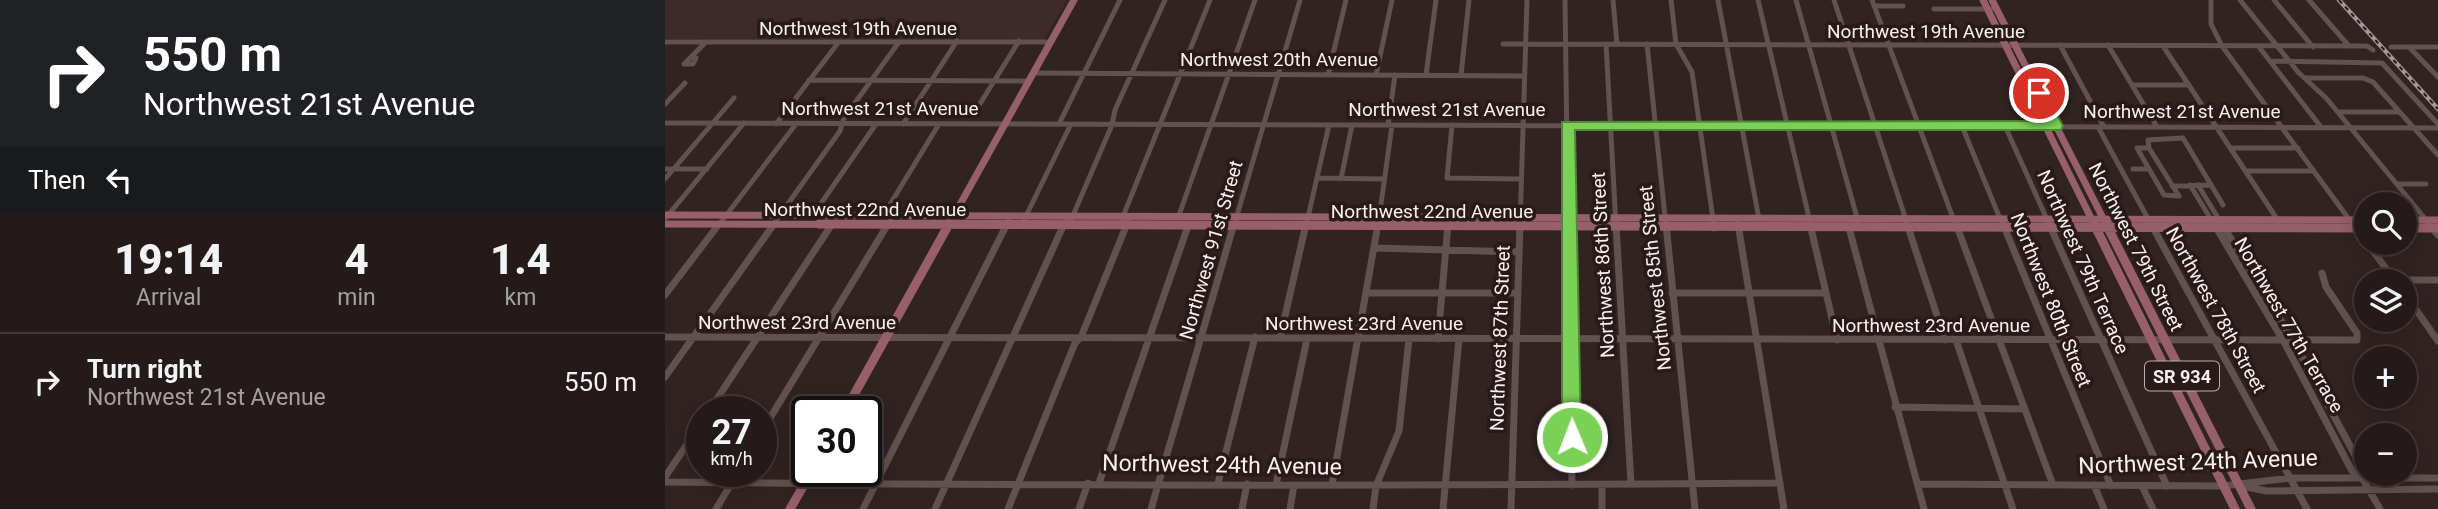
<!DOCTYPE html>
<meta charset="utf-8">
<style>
:root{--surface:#251a1a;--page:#2d2323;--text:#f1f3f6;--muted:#a3a1a2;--line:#423839}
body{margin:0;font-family:Roboto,sans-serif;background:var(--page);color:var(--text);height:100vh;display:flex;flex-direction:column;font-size:26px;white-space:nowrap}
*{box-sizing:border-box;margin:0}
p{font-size:23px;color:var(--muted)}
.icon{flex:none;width:38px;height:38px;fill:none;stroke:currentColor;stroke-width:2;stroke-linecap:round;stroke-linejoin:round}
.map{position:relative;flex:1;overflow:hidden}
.details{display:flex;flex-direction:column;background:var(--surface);width:665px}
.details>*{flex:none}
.hud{background:#202124;color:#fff;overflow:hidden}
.controls{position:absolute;left:1689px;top:192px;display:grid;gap:14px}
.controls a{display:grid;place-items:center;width:63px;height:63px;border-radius:50%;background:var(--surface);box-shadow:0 4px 18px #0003,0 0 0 2px var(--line);font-size:35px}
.speed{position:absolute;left:21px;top:396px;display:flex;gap:14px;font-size:35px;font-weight:700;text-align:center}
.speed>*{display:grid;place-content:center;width:91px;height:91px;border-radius:50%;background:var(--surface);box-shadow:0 4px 18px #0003,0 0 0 2px var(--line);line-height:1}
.speed small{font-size:18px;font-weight:400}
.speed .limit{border:4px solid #111;border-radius:10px;background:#fff;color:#111}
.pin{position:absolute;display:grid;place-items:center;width:60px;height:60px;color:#fff;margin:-30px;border:4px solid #fff;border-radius:50%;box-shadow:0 2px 7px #0007}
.me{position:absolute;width:77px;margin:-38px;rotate:359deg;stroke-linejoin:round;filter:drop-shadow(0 0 5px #0008)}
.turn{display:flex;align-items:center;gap:24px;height:147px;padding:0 28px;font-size:32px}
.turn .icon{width:91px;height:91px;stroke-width:2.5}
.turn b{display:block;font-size:49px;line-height:60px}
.then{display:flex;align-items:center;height:66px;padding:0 28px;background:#0003;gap:14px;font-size:26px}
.eta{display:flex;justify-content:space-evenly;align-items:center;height:119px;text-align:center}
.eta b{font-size:42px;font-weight:800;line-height:49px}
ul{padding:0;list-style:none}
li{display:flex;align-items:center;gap:21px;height:98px;padding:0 28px;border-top:2px solid var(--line)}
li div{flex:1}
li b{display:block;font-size:26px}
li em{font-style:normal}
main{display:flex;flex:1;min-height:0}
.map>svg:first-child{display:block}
</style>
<main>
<section class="details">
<div class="hud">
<div class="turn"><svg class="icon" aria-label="right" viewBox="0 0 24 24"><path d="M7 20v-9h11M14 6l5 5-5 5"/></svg><div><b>550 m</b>Northwest 21st Avenue</div></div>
<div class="then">Then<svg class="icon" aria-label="left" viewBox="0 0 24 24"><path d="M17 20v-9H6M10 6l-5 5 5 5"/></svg></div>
</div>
<div class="eta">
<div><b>19:14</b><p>Arrival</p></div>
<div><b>4</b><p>min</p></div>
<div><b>1.4</b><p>km</p></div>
</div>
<ul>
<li><svg class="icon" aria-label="right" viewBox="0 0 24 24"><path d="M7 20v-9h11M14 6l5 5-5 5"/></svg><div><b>Turn right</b><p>Northwest 21st Avenue</p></div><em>550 m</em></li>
</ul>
</section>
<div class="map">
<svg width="1773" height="509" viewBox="0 0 1773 509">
<rect width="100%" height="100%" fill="#312322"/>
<!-- built -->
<path fill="#3e2a28" d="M0 0H402L379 40 0 39Z"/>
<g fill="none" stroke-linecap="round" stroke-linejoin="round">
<!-- minor-far1 -->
<path stroke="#61514f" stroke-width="5" d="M900 0 903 226
M948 0 952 44
M1006 0 1011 44 1027 72 1049 226
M1053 0 1094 219
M1093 0 1146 226
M1131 0 1193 221
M1169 0 1243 226
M1207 0 1291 226
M1546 0V24L1557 46 1689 226
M1575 0 1633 72 1662 99 1766 226
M1609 0 1648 47
M1644 0 1684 46
M1209 6H1238
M1269 9H1326
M0 42H386
M838 44 1702 46 1708 50
M941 44 951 226
M982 44 1001 226
M1395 45 1439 127
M1443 45 1492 127
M1498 46 1614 222
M1594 47 1656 127
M1726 47H1773
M1744 47 1773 77
M27 57 31 58 28 64H19L41 42
M1605 61 1717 63 1773 124
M368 73 859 76
M663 75 681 0
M711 75 727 0
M761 75 771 0
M796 75 804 0
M1640 78H1698L1708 82 1773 155
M144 80 364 81
M1467 85H1524
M0 104 20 83
M313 107 354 41
M1673 112H1734
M0 123 1773 128
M111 124 173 43
M238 124 292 41
M394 124 455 0
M723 125 730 75
M787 125 782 178 856 179
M1297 126 1338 226
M1340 126 1385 226
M1433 127 1487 226
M1484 148H1472L1499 195 1514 196
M1566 148H1633
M0 169H42
M1468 169H1484
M1581 171H1649
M653 178 718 179
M0 179 69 98
M676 179 687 125
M1732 184H1761
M1525 185 1550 226
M1533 185 1558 226
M1507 186 1546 185
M1514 196 1484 148 1483 140 1518 138 1558 205
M148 215 211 124
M218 216 274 124
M513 218 590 0
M0 219 79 123
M457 219 545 0
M359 220 406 124
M406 220 447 125 450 110 500 0
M1183 223 1184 226
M53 226 131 124
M107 226 175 131 179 118 234 42
M166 226 168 223
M222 226 228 216
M341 226 346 216
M398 226 402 217
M461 226 465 217
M569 226 635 0
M641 226 664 125
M713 226 727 125
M783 226V222
M855 226 862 0"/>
<!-- minor -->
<path stroke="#61514f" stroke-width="7" d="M903 224 907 485
M951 224 966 484
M1001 224 1030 509
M1048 224 1049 228
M1073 224 1119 509
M1145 224 1172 340
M1183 224 1259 509
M1242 224 1280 340
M1291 224 1388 485
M1338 224 1446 486
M1384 224 1502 486
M1486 224 1642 509
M1549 224 1619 342 1687 471 1697 478 1715 509
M1557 224 1629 342 1698 470 1697 478
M1688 224 1701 242
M1764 224 1773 235
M1702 243 1731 282
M710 248 854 252
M1729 280H1773
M702 293H853
M1007 293H1160
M1740 294 1773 341
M0 295 54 224
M0 337 1692 340V333L1661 287 1657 273
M615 338 641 224
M773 339 783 224
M1291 340 1348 509
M0 377 109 224
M1230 407 1359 409
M44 411 167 224
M96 433 223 224
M0 477 37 422
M0 482C372 486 743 486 1115 483
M434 483 523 226
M553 483 590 337
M1253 484 1558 486 1625 478H1773
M611 485 642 339
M667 485 713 224
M937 485V509
M1429 485 1439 509
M1477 486 1488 509
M1576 486 1602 491 1773 489
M51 509 74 471
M198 509 342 224
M270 509 399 224
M343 509 410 343 416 337 462 224
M414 509 423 483
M486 509 569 224
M577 509 582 484
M625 509 629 485
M708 509 711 486 734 431 744 339
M778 509 794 339
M846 509 855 224"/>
<!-- major-far1 -->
<path stroke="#975e6b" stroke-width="7" d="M1318 0 1430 226
M1327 0 1442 226
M0 215 1701 220
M1740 220H1773
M0 224 898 226
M283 226 409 0"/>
<!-- major -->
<path stroke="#975e6b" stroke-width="9" d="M154 224 1701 228
M1429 224 1570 509
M1441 224 1586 509
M1740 228H1773
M180 411 284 224
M125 509 147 471"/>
<!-- rail casing -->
<g stroke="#a39897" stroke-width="4.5">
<path id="rail" d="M1674 0 1773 109"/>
</g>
<!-- rail -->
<use href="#rail" stroke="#271a19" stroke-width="2" stroke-dasharray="4.5" stroke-linecap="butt"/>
</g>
<!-- route -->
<path fill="#7bd156" stroke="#508838" stroke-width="2" d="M1374 89 1381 93 1398 126 1396 130H910L916 437 913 443 907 445 900 443 897 437V122L1381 121 1367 93Z"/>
<g text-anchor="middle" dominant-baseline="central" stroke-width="7" stroke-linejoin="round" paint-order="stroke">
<!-- shield labels -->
<rect fill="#271a19" stroke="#b9afae" stroke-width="2" x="1480" y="361.5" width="74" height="29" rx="5"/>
<g font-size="18" font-weight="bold" fill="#f8efee">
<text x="1517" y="376">SR 934</text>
</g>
<!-- street labels -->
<g font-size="19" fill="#f8efee" stroke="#271a19">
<text x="193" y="28">Northwest 19th Avenue</text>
<text x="1261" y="31">Northwest 19th Avenue</text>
<text x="614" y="59">Northwest 20th Avenue</text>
<text x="215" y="108">Northwest 21st Avenue</text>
<text x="782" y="109">Northwest 21st Avenue</text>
<text x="1517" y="111">Northwest 21st Avenue</text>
<text x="200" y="209">Northwest 22nd Avenue</text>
<text x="767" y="211">Northwest 22nd Avenue</text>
<text transform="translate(1471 247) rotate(63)">Northwest 79th Street</text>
<text transform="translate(546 250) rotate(-74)">Northwest 91st Street</text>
<text transform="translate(1418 262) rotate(66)">Northwest 79th Terrace</text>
<text transform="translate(938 265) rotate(-93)">Northwest 86th Street</text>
<text transform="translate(990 278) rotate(-96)">Northwest 85th Street</text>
<text transform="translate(1386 300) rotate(68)">Northwest 80th Street</text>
<text transform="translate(1551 310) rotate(61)">Northwest 78th Street</text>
<text x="132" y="322">Northwest 23rd Avenue</text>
<text x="699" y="323">Northwest 23rd Avenue</text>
<text x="1266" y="325">Northwest 23rd Avenue</text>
<text transform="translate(1624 325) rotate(60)">Northwest 77th Terrace</text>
<text transform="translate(835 338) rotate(-88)">Northwest 87th Street</text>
</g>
<!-- near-street labels -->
<g font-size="23" fill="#f8efee" stroke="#271a19">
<text transform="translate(1533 462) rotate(-2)">Northwest 24th Avenue</text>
<text transform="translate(557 465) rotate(1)">Northwest 24th Avenue</text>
</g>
</g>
</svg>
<div class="controls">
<a><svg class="icon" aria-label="search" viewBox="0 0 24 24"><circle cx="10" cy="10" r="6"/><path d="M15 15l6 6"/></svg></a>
<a><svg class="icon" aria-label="layers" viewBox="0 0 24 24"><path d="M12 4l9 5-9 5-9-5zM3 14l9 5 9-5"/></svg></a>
<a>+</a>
<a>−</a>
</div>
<div class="speed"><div>27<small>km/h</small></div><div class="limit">30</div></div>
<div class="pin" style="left:1374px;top:93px;background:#d93025"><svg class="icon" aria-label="arrive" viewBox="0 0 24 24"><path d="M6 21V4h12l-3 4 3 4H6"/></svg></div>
<svg class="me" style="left:907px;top:437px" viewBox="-20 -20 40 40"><circle r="17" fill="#7bd156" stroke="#fff" stroke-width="3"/><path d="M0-11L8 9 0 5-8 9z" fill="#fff"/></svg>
</div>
</main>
